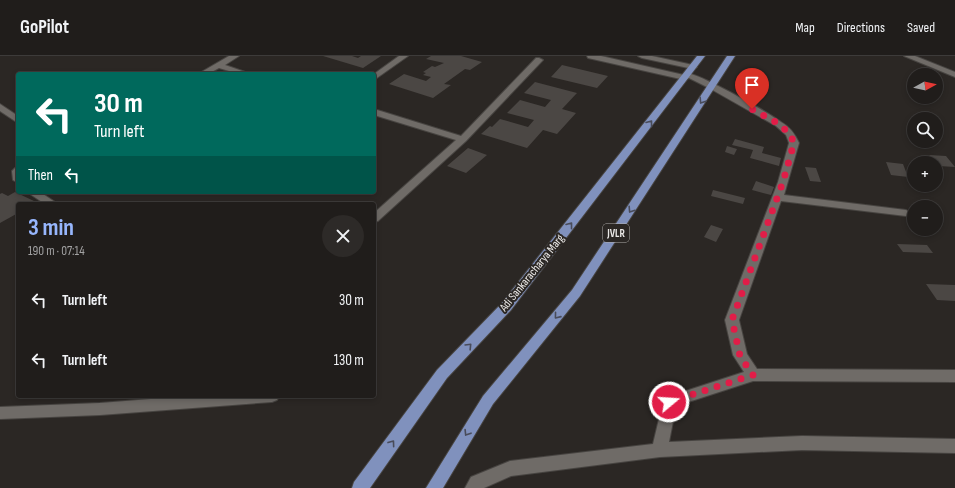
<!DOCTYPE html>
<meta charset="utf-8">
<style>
:root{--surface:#201d1b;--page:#2d2a28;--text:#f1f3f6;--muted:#a2a2a3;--line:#3d3b3a;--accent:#97b6fd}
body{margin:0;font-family:"Sofia Sans Condensed",sans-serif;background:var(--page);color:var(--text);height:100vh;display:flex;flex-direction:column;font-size:15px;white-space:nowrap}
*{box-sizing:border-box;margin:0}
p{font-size:13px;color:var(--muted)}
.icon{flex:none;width:22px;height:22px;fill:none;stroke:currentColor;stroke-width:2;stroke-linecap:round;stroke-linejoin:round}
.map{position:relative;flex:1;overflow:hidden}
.details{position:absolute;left:16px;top:146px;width:360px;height:196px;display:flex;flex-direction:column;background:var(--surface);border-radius:4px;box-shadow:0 2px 6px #0003,0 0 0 1px var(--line)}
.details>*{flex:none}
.top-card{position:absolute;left:16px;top:16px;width:360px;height:122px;border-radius:4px;box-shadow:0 2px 6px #0003,0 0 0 1px var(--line);background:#00695c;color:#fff;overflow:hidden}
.needle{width:26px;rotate:82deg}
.tools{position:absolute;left:907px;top:12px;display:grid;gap:8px}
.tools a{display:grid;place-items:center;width:36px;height:36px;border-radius:50%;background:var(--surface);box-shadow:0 2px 6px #0003,0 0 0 1px var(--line);font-size:20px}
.pin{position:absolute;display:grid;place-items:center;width:34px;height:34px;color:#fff;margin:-41px -17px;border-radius:50% 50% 50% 0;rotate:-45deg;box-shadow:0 0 4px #0007}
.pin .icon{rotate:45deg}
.me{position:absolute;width:44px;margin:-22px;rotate:72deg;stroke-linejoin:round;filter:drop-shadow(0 0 3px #0008)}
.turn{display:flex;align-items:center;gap:14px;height:84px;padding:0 12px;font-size:18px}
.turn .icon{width:52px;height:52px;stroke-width:2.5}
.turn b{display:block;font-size:28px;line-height:34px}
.then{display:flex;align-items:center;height:38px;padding:0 12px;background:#0003;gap:8px;font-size:15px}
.round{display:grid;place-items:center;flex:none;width:42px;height:42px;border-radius:21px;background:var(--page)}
.summary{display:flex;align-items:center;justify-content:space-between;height:68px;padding:0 12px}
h1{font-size:24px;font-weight:700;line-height:30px;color:var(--accent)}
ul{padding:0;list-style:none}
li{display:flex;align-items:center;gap:12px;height:60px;padding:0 12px}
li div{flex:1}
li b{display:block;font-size:15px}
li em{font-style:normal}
header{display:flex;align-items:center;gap:24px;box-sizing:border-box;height:56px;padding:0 20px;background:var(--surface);border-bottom:1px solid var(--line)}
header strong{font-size:19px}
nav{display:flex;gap:22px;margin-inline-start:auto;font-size:14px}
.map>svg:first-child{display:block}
</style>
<header>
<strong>GoPilot</strong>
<nav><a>Map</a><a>Directions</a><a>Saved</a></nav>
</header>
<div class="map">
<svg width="955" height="432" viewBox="0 0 955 432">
<rect width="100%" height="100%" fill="#2b2724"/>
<!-- building -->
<path fill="#4b4744" d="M323 0H352L358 2 361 0H381L363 12Z
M431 0H461L482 6 470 14 465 13 444 28 451 29 433 42 389 28 404 18 426 25 431 21 423 19 426 17 423 16 432 10 435 11 444 7 426 3Z
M562 9 608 20 597 32 551 21Z
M535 26 577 37 562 53 576 57 557 78 543 74 527 92 481 78 490 70 492 71 500 63 528 71 534 64 507 57 520 44 545 51 551 44 524 37Z
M735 83 764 91 762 97 781 102 779 110 750 102 753 94 732 89Z
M727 90 737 93 734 99 725 96Z
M468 92 487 99 466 117 447 110Z
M929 99 946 100 955 111 939 110Z
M886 106 903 108 908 121 891 119Z
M805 111 816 112 821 126 810 125Z
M756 125 774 131 771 139 752 134Z
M713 134 745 142 743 148 711 140Z
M15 136 36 146 34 148H18V157L0 167V138L2 137 8 140Z
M711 169 723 173 716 186 704 181Z
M897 188 927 189 933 197 903 196Z
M926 228 955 229V245L937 244Z"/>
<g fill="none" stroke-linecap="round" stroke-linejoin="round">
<!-- minor casing -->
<g stroke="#474441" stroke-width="2">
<path id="minor" d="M229 0H239L225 9 251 18H239L219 12 208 18H198Z
M399 0H408L374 24V18Z
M587 0H601L684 19 685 17C696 15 769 57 781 66 790 71 795 78 799 87L784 139 906 154 911 157 906 160 781 145 739 264 747 298 757 313 955 314V326L753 325 676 350 669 386 802 380 955 383V397L802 394 660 401 511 420 484 432H465L471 421 510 405 653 388 664 342 744 316 733 299 725 264 778 126 789 87 786 79 776 70 709 32 689 22 685 24 588 2Z
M638 0H652L693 9 697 11 693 13 642 2Z
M904 0H915L955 16V21Z
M536 2H539L543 4 466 85 378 165 374 166V157L456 84 374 59V53L461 80Z
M0 48 18 60V67L0 55Z
M18 111V127L13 124 12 115 15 112Z
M27 136H40L58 148H45Z
M189 340H279L277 344 272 346 100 359 0 363V351L100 347Z"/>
</g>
<!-- major casing -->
<g stroke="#474441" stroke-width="2">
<path id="major" d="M697 0H705L511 254 447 322 370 432H352L354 426 437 314 501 248Z
M727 0H735L580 240 493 348 443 432H426L483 340 572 234Z"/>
</g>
<!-- minor -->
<use href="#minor" fill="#6f6b67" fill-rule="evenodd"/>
<!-- major -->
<use href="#major" fill="#8091bd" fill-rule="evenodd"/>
</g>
<!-- one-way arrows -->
<defs><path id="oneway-chevron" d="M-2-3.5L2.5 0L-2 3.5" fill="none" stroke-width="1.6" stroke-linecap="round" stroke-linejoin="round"/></defs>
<g stroke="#494c5a">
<use href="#oneway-chevron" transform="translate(702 45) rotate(123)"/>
<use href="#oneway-chevron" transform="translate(650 67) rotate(-52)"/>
<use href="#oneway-chevron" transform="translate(631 154) rotate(123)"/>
<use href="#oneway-chevron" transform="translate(570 169) rotate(-52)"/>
<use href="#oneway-chevron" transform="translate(557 260) rotate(129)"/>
<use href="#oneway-chevron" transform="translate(469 290) rotate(-46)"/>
<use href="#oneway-chevron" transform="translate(467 377) rotate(122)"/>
<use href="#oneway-chevron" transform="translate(392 387) rotate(-54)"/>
</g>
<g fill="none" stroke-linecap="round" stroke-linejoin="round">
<!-- route -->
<path stroke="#e11d48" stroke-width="7" stroke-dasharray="0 12.6" d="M669 346 753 319 740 300 732 264 783 126 794 87 790 78 779 68 752 53"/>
</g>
<g text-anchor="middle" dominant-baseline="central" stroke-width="4" stroke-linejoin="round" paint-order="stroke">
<!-- shield labels -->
<rect fill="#2b2724" stroke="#b1afac" stroke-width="1" x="603" y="168" width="26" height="18" rx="3"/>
<g font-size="11" font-weight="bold" fill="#ebe9e7">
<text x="616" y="177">JVLR</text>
</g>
<!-- street labels -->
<g font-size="12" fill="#ebe9e7" stroke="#2b2724">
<text transform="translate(532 217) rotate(-51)">Adi Sankaracharya Marg</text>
</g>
</g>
</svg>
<div class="tools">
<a><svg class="needle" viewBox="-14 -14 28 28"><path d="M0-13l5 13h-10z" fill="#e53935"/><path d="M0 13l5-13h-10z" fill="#a2a2a3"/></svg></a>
<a><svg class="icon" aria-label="search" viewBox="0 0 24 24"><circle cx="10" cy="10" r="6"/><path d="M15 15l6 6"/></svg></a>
<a>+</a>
<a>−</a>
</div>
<div class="pin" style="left:752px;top:53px;background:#d93025"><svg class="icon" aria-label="arrive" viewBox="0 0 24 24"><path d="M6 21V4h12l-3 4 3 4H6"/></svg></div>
<svg class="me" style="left:669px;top:346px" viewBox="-20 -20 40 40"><circle r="17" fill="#e11d48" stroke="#fff" stroke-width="3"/><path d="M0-11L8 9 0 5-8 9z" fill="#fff"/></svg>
<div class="top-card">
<div class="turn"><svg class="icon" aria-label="left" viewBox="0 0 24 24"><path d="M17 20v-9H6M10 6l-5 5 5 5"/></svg><div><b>30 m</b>Turn left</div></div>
<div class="then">Then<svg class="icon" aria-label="left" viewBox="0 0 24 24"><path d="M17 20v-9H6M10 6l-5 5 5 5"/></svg></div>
</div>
<section class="details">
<div class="summary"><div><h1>3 min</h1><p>190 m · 07:14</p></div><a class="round"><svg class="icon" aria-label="close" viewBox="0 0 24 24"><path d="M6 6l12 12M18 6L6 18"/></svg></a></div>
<ul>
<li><svg class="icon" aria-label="left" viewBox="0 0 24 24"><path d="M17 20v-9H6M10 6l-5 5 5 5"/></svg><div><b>Turn left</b></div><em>30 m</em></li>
<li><svg class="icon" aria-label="left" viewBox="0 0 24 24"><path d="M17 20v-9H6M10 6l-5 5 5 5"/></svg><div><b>Turn left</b></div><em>130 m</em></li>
</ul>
</section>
</div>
